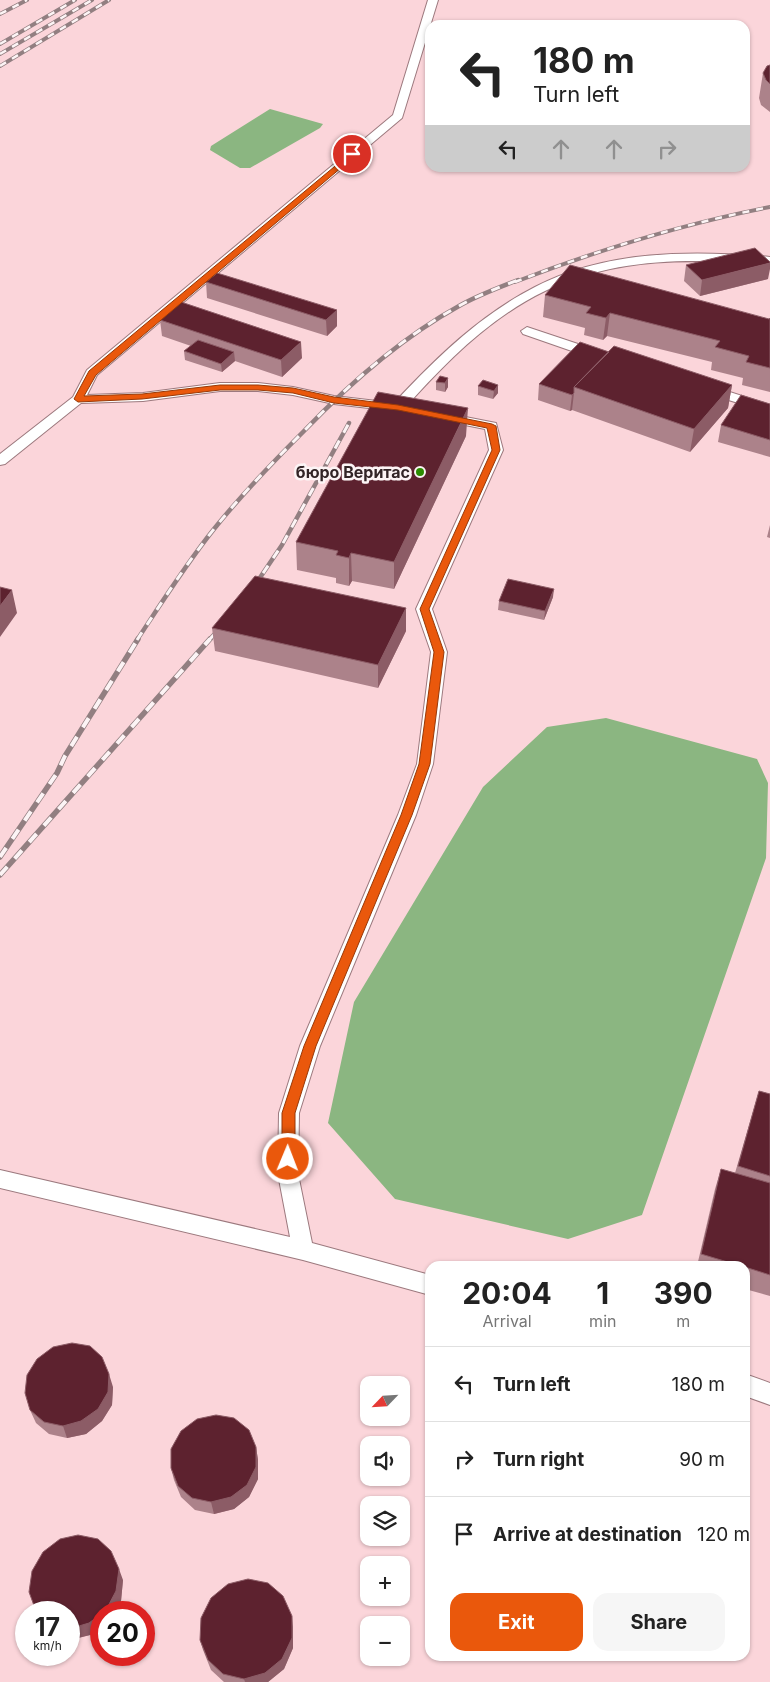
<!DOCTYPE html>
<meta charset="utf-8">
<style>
:root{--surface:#fff;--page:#f6f6f6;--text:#222;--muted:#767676;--line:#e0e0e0;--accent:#ea580c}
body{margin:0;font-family:Inter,sans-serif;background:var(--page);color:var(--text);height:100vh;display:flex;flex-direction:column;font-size:19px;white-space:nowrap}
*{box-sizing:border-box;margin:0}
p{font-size:16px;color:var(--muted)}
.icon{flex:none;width:28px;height:28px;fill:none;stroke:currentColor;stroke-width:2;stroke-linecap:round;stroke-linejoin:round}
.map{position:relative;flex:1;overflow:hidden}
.side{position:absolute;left:425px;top:1261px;width:325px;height:400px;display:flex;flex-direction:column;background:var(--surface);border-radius:15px;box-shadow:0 1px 4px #0004}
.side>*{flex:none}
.banner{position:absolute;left:425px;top:20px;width:325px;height:152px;border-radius:15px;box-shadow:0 1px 4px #0004;background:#fff;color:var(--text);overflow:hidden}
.needle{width:32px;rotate:245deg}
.fabs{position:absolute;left:360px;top:1376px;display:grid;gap:10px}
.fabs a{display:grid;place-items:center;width:50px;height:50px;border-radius:10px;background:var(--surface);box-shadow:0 1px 4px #0004;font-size:25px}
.speed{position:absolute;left:15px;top:1601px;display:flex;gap:10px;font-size:25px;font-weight:700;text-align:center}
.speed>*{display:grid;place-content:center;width:65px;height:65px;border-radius:50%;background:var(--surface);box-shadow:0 1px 4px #0004;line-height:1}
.speed small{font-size:12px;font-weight:400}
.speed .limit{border:8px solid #d22;background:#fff;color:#111}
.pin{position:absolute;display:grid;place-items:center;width:42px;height:42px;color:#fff;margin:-21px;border:2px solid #fff;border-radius:50%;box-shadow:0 1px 5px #0007}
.me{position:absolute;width:55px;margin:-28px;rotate:1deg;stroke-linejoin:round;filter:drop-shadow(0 0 4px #0008)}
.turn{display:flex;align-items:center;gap:18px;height:105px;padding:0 25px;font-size:22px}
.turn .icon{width:65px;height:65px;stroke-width:2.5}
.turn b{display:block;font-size:35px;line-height:42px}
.lanes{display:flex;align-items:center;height:48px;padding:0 25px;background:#0003;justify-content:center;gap:25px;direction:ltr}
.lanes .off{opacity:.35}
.eta{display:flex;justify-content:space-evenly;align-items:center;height:85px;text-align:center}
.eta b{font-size:30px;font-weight:700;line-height:35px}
.cta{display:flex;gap:10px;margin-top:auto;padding:10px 25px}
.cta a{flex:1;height:58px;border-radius:15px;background:var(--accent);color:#fff;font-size:20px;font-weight:700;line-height:58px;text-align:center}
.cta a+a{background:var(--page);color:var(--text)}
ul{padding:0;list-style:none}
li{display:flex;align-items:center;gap:15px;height:75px;padding:0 25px;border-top:1px solid var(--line)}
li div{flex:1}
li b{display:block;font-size:19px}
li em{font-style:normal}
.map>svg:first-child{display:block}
</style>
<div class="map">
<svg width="770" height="1682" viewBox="0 0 770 1682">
<rect width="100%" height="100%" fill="#fae2e5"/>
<!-- built -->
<path fill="#fbd5da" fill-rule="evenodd" d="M0 0H770V1682H0ZM430 25H745V168H430ZM430 1266H745V1656H430ZM369 1385H401V1418H369ZM369 1445H401V1478H369ZM369 1505H401V1538H369ZM369 1565H401V1598H369ZM26 1612H69V1655H26ZM101 1612H144V1655H101ZM369 1625H401V1658H369Z"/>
<!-- water -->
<path fill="#8bb681" d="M270 109 323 124 320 128 250 168H240L210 150 211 146Z
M606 718 757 759 768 783 766 858 642 1215 568 1239 395 1199 328 1123 354 1002 483 787 547 727Z"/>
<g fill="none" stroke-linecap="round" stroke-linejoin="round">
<!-- lane casing -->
<g stroke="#9c797e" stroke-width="2">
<path id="lane" d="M428 0H438L402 118 97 375 87 395 143 393 220 383H258L293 387 334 396 394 403C436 358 480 315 535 287 606 250 692 250 770 257V265C695 258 615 257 545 291 489 318 444 364 403 410L395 411 334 404 293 395 258 391H220L143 401 81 403 5 464 0 465V454L73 397 87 370 393 115Z
M527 327 602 352 603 355 602 358H592L523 334 521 331Z
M708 385 770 405V413L703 392 701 389Z
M445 413 496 423 503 450 432 609 447 652 433 764 416 815 320 1046 299 1113 298 1174 312 1243 430 1275V1295L303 1260 0 1188V1170L290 1237 278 1174 279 1113 300 1046 398 815 417 764 431 652 416 609 489 450 485 429 440 420 438 417Z
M745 1374 770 1383V1405L745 1396Z"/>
</g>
<!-- lane -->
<use href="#lane" fill="#fff" fill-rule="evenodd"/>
<!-- rail-far2 casing -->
<g stroke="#927f81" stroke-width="4">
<path id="rail-far2" d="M0 14 27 0
M0 44 75 0
M0 54 92 0
M0 66 109 0
M515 282C598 250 682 224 770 207"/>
</g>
<!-- rail-far1 casing -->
<g stroke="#927f81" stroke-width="4.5">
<path id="rail-far1" d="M253 588 282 545 349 423
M137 640C162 602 186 564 214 529 242 494 273 462 304 431 350 383 401 338 459 306 478 295 498 288 518 280
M209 640 223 625"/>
</g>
<!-- rail casing -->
<g stroke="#927f81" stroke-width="5.5">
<path id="rail" d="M0 857 57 773 65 756 138 639
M0 875 210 639"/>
</g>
<!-- rail-far2 -->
<use href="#rail-far2" stroke="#fcf4f5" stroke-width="2.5" stroke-dasharray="7" stroke-linecap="butt"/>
<!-- rail-far1 -->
<use href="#rail-far1" stroke="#fcf4f5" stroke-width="3" stroke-dasharray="9" stroke-linecap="butt"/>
<!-- rail -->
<use href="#rail" stroke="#fcf4f5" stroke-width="4" stroke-dasharray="11" stroke-linecap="butt"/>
</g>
<!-- wall -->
<path fill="#ac828a" d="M770 65V112L761 105 759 98 763 73Z
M686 265 768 279 700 296 684 281Z
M206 282 337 310V326L327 336 207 298Z
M545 295 769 319 770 318V392L742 385 743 378 711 370 712 362 607 336 603 340 584 335 585 328 543 317Z
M160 320 302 358 282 377 235 361 222 372 185 360 184 351 191 346 162 336Z
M609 352 732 385 728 408 690 452 572 410 570 411 538 400 539 384Z
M440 376 448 387 445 392 436 390V382Z
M498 385V393L493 399 478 395V386Z
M770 404V457L718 442 721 425Z
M466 436 394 589 352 581 349 586 336 583V578L297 570 296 542Z
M770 525V538L767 537Z
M553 597 544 620 498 610 499 601Z
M406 608V631L378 688 215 651 212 628Z
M759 1091 770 1094V1296L745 1289V1266H697L715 1189 721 1169 735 1173Z
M113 1387 112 1405 102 1421 86 1434 67 1438 49 1434 36 1423 30 1410Z
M256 1447 258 1460V1479L249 1497 234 1509 214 1514 195 1510 181 1497 174 1480 171 1468Z
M123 1580 121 1601 115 1612H101L94 1634 74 1639 69 1638V1612H37L36 1611Z
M293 1627V1648L284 1669 268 1682H224L211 1670 203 1650 200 1640Z"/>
<!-- shaded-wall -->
<path fill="#8c5c66" d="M770 263V269L768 279 700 296 702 280Z
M337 310V326L327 336 326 320Z
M610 313 607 336 603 340 606 318Z
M301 342 302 358 282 377 281 360Z
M234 352 235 361 222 372 221 364Z
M448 378V387L445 392V383Z
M498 385V393L493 399 494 391Z
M732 385 728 408 690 452 694 429Z
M574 393 572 410 570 411 572 395Z
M468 408 466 436 394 589V562Z
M351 553 352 581 349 586V558Z
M554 589 553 597 544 620 545 611Z
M12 590 17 613 0 637V606Z
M406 608V631L378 688V665Z
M109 1374 113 1387 112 1405 102 1421 86 1434 67 1438 63 1426Z
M256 1447 258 1460V1479L249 1497 234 1509 214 1514 211 1502Z
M119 1569 123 1580 121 1601 115 1612H103Z
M101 1614V1628L94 1634 74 1639 69 1629Z
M292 1616 293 1627V1648L284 1669 268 1682H245L244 1679Z"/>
<!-- building -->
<path fill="#5d222f" stroke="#8c5c66" d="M770 65V84L766 80 763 73 767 66Z
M755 248 770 262V263L702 280 686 265Z
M570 265 769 319 770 318V368L746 362 749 356 715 347 720 341 610 313 606 318 586 313 591 307 545 295Z
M217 273 337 310 326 320 206 282Z
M181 302 301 342 281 360 160 320Z
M198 340 234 352 221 364 184 351Z
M580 342 609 352 574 387V393L572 395 539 384Z
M614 346 732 385 694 429 574 387Z
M440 376 448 378 445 383 436 382Z
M483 380 498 385 494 391 478 386Z
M378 392 468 408 394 562 351 553 349 558 336 555 338 551 296 542Z
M741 395 770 404V440L721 425Z
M255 576 406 608 378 665 212 628Z
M508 579 554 589 545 611 499 601Z
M0 587 12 590 0 606Z
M759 1091 770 1094V1176L738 1166Z
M721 1169 770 1183V1275L745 1267V1266H741L701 1254Z
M72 1343 90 1346 102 1357 109 1374 108 1392 98 1409 81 1421 63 1426 44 1422 30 1410 25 1393 27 1375 37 1359 53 1347Z
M216 1415 234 1418 249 1430 256 1447V1467L247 1485 231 1497 211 1502 192 1498 178 1486 171 1468V1449L181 1431 197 1419Z
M78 1535 98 1539 111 1551 119 1569 116 1591 106 1610 103 1612H101V1614L89 1623 69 1629V1612H38L36 1611 29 1592 32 1571 43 1552 60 1539Z
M248 1579 268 1583 283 1596 292 1616V1638L282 1659 265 1673 244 1679 223 1674 208 1660 200 1640 201 1618 211 1598 228 1584Z"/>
<!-- route -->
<path fill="#ea580c" stroke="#983908" d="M352 152 356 154 355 156 96 375 84 396 142 394 220 385H258L293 388 334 397 398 405 492 424 496 426 500 450 429 609 444 652 430 764 412 815 316 1046 295 1113V1159L293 1163 288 1165 284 1163 282 1159V1113L304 1046 401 815 419 764 434 652 420 609 492 450 487 428 398 410 334 403 293 393 258 390H220L142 399 78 402 74 399 89 371Z"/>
<!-- markers -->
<circle fill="#2b8c00" stroke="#fcf4f5" stroke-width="2" cx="420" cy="472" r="5"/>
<g text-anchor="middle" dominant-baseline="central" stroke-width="5" stroke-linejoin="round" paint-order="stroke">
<!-- poi labels -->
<g font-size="16" font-weight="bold" fill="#322426" stroke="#fcf4f5" text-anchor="end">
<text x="410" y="472">бюро Веритас</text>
</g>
</g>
</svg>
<div class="fabs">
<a><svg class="needle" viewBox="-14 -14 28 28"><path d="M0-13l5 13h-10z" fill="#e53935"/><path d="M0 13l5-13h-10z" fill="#767676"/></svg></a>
<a><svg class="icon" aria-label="sound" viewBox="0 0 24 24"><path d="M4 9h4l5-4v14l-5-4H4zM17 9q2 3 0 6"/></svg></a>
<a><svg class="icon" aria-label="layers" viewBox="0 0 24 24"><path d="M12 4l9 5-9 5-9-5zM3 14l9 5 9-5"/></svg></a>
<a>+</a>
<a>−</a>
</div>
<div class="speed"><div>17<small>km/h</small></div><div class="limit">20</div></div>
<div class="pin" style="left:352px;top:154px;background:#d93025"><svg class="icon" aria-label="arrive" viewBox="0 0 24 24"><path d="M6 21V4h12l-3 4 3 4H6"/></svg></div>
<svg class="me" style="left:288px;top:1159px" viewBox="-20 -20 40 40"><circle r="17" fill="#ea580c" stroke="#fff" stroke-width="3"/><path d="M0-11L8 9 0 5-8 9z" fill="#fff"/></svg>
<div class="banner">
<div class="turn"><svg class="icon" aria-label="left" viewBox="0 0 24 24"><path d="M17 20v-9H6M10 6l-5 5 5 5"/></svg><div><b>180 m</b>Turn left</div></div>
<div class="lanes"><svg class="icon" aria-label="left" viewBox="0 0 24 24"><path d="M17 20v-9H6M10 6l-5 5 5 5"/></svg><svg class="icon off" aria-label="ahead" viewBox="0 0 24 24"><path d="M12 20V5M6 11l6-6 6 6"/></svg><svg class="icon off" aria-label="ahead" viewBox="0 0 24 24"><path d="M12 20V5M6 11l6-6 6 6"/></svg><svg class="icon off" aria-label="right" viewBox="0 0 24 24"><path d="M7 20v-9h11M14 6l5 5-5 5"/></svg></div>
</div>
<section class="side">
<div class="eta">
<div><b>20:04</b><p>Arrival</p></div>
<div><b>1</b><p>min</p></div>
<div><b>390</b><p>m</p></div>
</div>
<ul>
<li><svg class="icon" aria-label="left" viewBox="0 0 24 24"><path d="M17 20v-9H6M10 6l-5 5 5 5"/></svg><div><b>Turn left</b></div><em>180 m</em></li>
<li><svg class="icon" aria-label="right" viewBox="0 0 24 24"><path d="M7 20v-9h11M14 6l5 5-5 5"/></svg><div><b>Turn right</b></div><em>90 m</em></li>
<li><svg class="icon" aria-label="arrive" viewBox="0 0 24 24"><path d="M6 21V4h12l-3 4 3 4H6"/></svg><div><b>Arrive at destination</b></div><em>120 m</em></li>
</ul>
<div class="cta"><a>Exit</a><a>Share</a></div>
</section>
</div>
